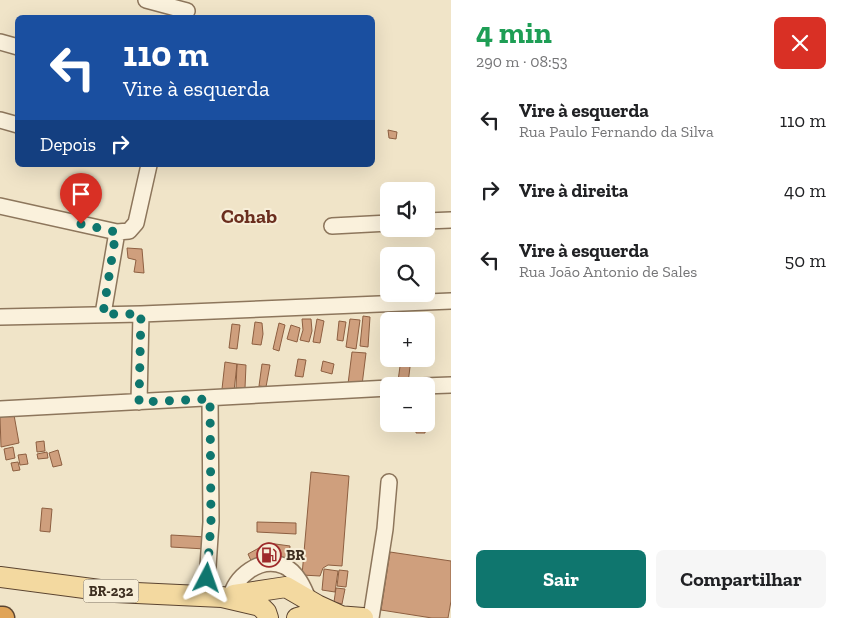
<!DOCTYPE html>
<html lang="pt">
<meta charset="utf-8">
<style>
:root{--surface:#fff;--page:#f6f6f6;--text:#202124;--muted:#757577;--accent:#0f766e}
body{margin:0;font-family:"Zilla Slab",serif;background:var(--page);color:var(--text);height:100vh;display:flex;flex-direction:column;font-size:19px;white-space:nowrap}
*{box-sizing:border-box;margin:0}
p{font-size:16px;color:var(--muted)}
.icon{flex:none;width:28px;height:28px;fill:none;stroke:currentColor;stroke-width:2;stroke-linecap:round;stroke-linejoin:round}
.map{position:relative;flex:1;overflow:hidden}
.drawer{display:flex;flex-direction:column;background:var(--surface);width:400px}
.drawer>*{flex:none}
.guide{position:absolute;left:15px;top:15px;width:360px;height:152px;border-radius:8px;box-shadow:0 5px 20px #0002;background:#1a4fa0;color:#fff;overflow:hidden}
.buttons{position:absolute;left:380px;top:182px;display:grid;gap:10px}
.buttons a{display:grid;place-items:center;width:55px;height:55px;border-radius:8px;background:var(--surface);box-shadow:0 5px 20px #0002;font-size:25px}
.pin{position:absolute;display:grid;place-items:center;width:42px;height:42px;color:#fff;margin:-51px -21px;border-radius:50% 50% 50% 0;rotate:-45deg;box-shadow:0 0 5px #0007}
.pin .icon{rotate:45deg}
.me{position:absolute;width:55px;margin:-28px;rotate:4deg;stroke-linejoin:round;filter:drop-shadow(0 0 4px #0008)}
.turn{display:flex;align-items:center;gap:18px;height:105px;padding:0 25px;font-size:22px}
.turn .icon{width:65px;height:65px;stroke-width:2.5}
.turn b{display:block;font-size:35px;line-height:42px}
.then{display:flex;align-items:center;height:48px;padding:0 25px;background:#0003;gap:10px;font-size:19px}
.round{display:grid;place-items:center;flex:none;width:52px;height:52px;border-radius:8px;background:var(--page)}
.headline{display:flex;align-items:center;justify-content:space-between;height:85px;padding:0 25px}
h1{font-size:30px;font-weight:700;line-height:38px;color:#1e9e55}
.primary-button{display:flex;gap:10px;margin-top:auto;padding:10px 25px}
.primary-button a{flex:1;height:58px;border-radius:8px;background:var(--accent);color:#fff;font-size:20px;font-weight:700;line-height:58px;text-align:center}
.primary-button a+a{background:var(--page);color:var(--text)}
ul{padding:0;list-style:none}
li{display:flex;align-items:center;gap:15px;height:70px;padding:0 25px}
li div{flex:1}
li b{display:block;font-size:19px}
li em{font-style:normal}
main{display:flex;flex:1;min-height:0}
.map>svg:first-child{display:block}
</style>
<main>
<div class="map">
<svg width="451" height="618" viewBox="0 0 451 618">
<rect width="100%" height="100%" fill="#f0e4c8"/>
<!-- building -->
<path fill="#cf9f7d" stroke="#8d5f41" d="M388 130 397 132 396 139 389 138Z
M127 248 142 249 144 273 134 272 136 260 128 258Z
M363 316 370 317 368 347 360 346Z
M302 319H311L312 331 309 342 300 340 303 330Z
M317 319 324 321 320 343 313 342Z
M350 319 360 320 356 349 346 347Z
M339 321 346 322 343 341 337 340Z
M255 322 262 323 263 334 261 345 252 344Z
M279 323 285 325 279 351 273 349Z
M232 324 240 325 237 349 229 348Z
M291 325 300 328 297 342 287 339Z
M352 352 366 353 362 385 348 384Z
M298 359 306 360 303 377 295 376Z
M401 359H411L408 383 398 381Z
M323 361 334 364 332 374 321 371Z
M225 362 237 364 234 391 222 389Z
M237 364 246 365 245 388H236Z
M262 364 270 365 266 387 259 386Z
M383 399H389V424L391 425 382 424Z
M14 415 19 443 1 447 0 417Z
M416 424H426L425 433H416Z
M44 441 45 451 37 452 36 442Z
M13 447 15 458 6 460 4 449Z
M58 450 62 465 53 467 49 453Z
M47 452 48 458 38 459 37 454Z
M26 454 28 464 20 465 18 455Z
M18 462 20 470 13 471 11 463Z
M311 472 349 476 342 566 328 565 323 568 320 576 302 575Z
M42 508 52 509 50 532 40 531Z
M257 522 296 523V534L257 532Z
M171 535 206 537 205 549 171 547Z
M268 543 290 546 289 560 272 557 253 565 248 554Z
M390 552 451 561V601L448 618H432L381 610Z
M324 569 338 571 335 592 322 590Z
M339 570 348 571 346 587 337 586Z
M336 588 345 589 342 604 334 602Z"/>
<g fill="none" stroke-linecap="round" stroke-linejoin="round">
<!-- minor casing -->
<g stroke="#8d765c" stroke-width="18">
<path id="minor" d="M146 0 187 11
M0 42 18 47
M0 120 18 125
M0 206 117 232 129 231 136 223 149 165
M426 221 451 220
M332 226 389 223
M103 314 117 232
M0 317 141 314 451 301
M423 386 451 385
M139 402 141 314
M0 409 389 388
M206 596 211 522 210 399
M230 599C235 576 260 556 284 566 297 572 304 588 309 601
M371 618 385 529 389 482"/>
</g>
<!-- major casing -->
<g stroke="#5b4430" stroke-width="22">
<path id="major" d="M0 577 115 592 222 597 260 606 266 612 268 618
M234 595 286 587 317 605 341 616
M297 618 311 614 363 618"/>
</g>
<!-- highway casing -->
<g stroke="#5b4430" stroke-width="25">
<path id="highway" d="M0 618H3"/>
</g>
<!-- minor -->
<use href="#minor" stroke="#faf1dc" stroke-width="15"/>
<!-- major -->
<use href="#major" stroke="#f3d9a0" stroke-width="20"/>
<!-- highway -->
<use href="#highway" stroke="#e0a458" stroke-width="22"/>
</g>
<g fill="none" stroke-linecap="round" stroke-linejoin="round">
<!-- route -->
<path stroke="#0f766e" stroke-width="9" stroke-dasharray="0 16.2" d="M81 224 116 232 103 314H141L139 402 210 399 211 522 207 578"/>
</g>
<!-- icons -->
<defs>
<g id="fuel-ring" transform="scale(1.25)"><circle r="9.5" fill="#f7eed8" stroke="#9e2a2b" stroke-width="1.5"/><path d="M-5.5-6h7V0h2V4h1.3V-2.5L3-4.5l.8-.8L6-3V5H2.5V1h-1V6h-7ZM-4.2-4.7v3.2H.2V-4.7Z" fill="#9e2a2b"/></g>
</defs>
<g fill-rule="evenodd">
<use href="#fuel-ring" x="269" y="555"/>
</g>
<g text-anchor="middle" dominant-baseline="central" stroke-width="4" stroke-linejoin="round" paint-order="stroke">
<!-- shield labels -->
<rect fill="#f7eed8" stroke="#756857" stroke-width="1" x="83.5" y="579.5" width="55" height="23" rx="4"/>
<g font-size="14" font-weight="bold" fill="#3d2e20">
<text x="111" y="591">BR-232</text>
</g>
<!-- poi labels -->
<g font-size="15" font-weight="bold" fill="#3d2e20" stroke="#f7eed8" text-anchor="start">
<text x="286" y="555">BR</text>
</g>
<!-- district labels -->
<g font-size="20" font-weight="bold" fill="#6b2e1e" stroke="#f7eed8">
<text x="249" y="216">Cohab</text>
</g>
</g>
</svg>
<div class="buttons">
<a><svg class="icon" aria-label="sound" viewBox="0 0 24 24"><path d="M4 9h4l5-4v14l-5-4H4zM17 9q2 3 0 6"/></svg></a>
<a><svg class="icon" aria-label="search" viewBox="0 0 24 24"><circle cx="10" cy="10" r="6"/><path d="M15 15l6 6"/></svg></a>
<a>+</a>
<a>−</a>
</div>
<div class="pin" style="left:81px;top:224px;background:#d93025"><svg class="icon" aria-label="arrive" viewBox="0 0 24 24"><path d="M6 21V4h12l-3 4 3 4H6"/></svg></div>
<svg class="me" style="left:207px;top:578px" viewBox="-20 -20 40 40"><path d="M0-17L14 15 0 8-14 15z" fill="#0f766e" stroke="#fff" stroke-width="4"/></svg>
<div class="guide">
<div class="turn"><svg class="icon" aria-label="left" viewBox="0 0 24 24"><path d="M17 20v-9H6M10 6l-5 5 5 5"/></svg><div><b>110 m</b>Vire à esquerda</div></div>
<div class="then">Depois<svg class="icon" aria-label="right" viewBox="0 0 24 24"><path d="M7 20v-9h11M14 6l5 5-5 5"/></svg></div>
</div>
</div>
<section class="drawer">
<div class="headline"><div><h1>4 min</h1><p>290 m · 08:53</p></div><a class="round" style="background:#d93025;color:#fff"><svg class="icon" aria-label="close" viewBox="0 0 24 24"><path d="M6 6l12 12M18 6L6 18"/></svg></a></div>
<ul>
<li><svg class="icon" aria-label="left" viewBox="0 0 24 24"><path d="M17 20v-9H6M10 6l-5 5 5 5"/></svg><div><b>Vire à esquerda</b><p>Rua Paulo Fernando da Silva</p></div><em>110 m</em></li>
<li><svg class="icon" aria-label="right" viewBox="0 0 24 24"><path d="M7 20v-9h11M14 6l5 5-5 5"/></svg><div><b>Vire à direita</b></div><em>40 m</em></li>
<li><svg class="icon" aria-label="left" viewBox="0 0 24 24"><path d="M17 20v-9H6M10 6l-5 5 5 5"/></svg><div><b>Vire à esquerda</b><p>Rua João Antonio de Sales</p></div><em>50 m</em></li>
</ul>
<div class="primary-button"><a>Sair</a><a>Compartilhar</a></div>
</section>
</main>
